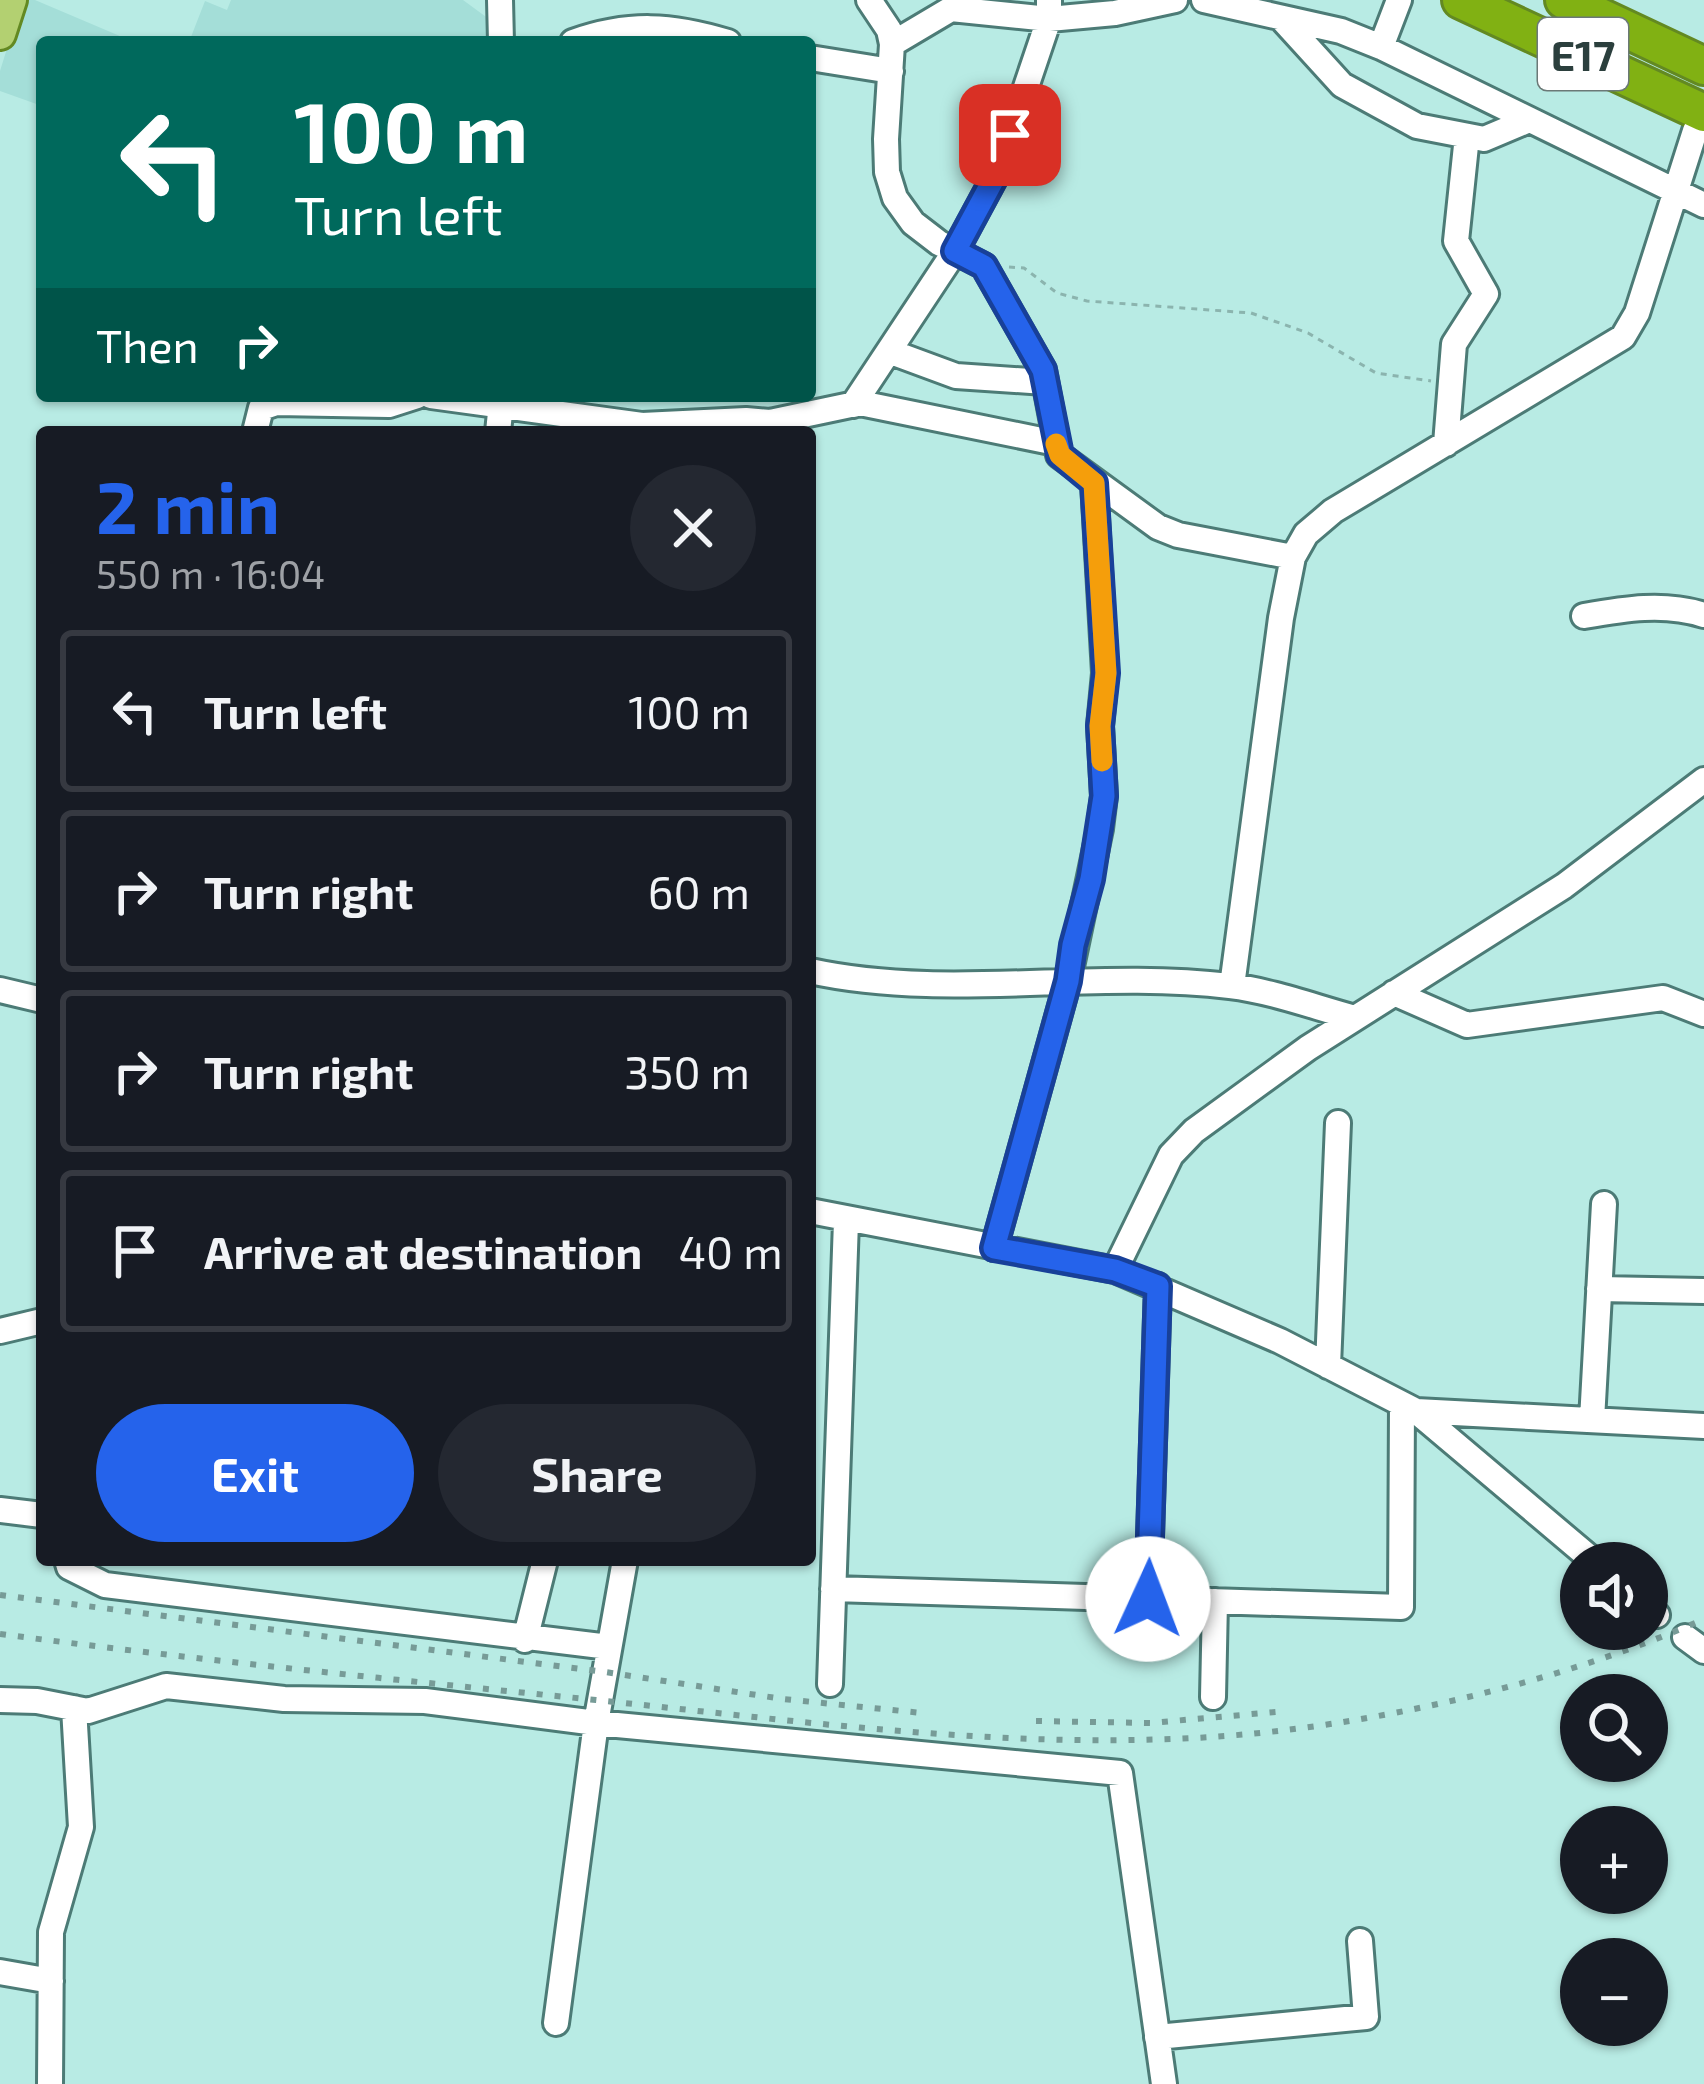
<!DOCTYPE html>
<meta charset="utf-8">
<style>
:root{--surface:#171b24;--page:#242831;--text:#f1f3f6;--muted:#9ea1a6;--line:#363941;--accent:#2563eb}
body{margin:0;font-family:"Exo 2",sans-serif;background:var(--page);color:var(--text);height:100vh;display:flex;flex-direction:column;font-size:45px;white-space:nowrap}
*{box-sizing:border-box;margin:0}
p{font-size:39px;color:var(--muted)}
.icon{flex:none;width:66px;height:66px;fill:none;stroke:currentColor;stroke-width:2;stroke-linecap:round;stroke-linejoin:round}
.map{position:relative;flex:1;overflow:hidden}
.details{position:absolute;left:36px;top:426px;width:780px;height:1140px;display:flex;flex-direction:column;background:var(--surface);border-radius:12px;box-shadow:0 3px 9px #0004}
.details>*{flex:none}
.hud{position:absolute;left:36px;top:36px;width:780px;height:366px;border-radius:12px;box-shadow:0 3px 9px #0004;background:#00695c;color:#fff;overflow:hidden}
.fabs{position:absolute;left:1560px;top:1542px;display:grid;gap:24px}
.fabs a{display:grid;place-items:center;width:108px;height:108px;border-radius:50%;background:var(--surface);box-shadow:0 3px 9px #0004;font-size:60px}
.pin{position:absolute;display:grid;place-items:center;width:102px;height:102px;color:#fff;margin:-51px;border-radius:24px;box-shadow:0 6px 18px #0006}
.me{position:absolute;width:132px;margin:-66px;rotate:2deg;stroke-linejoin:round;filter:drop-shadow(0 0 9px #0008)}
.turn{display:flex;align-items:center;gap:42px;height:252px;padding:0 60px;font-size:54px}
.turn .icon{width:156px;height:156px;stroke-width:2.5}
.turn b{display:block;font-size:84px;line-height:102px}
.then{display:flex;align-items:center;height:114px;padding:0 60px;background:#0003;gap:24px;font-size:45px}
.round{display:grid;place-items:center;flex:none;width:126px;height:126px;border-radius:63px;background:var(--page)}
.summary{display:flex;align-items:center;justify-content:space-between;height:204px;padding:0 60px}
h1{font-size:72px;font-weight:700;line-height:90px;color:var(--accent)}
.cta{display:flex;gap:24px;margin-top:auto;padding:24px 60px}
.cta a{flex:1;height:138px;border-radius:72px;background:var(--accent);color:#fff;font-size:48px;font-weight:700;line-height:138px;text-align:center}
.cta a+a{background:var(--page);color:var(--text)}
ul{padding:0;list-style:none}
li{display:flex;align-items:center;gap:36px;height:162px;margin:0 24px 18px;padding:0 36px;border:6px solid var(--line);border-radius:12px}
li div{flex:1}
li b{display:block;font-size:45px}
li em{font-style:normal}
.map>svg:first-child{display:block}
</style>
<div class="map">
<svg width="1704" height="2084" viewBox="0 0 1704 2084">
<rect width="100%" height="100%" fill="#b8ebe4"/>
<!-- built -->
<path fill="#a4ded8" d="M22 0H35L134 42H42V106L0 91V71Z
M231 0H463L493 22V42H189L205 1 227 10Z"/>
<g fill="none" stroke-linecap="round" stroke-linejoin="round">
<!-- minor casing -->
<g stroke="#4c7b76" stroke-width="30">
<path id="minor" d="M500 0 501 42
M869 0 889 30 892 44 886 139 887 172 895 198 913 223 939 243 984 266 1043 370 1059 455 1158 527 1178 535 1293 557
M1204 0 1341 31 1381 47 1704 205
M1281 18 1342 85 1417 126 1484 139 1529 120
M573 42C629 22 672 25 728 42
M892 44 951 9 1049 19 1115 13 1175 0
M1381 47 1399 0
M810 58 891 71
M891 352 956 376 1045 382
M431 396 642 425 746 420 770 422 771 432
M853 405 955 251 997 173 1049 19V0
M770 422 860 403 1056 443
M255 432 261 408 276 403 389 405 417 396
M498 432 501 403
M1446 444 1454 344 1486 294 1456 241 1467 136
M1584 616C1624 609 1664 602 1704 615
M810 971C948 1001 1091 969 1230 986 1272 991 1314 1007 1355 1018
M1232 986 1281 618 1293 557 1306 534 1333 511 1623 337 1637 313 1695 131
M0 990 42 1000
M1394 993 1467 1025 1663 998 1704 1014
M810 1211 1115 1270 1280 1341 1416 1411 1596 1563
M994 1248 1068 981 1100 829 1104 796 1100 726 1105 673 1094 483
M1115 1270 1171 1155 1194 1131 1308 1048 1564 886 1704 780
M1599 1289 1704 1291
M0 1331 42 1321
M1328 1366 1338 1123
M1416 1411 1704 1426
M1592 1420 1604 1204
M0 1510 42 1515
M67 1560 69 1567 105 1585 609 1647
M833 1589 1401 1607 1402 1404
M1148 1599 1158 1286
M1647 1607 1657 1615
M1685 1637 1704 1651
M525 1640 545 1560
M830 1684 846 1221
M1213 1697 1215 1601
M0 1700 37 1701 88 1711 166 1686 284 1699 425 1701 596 1723 1120 1773 1164 2084
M0 1972 51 1981
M556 2023 596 1723 625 1560
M1157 2037 1366 2017 1360 1941
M50 2084 51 1932 81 1827 74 1708"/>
</g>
<!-- major casing -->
<g stroke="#638922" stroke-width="36">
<path id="major" d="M0 34 11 0"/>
</g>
<!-- highway casing -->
<g stroke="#638922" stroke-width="42">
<path id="highway" d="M1461 0 1704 113
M1564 0 1704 66"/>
</g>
<!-- path -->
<path stroke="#8bb4ae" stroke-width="3" stroke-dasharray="6 6" stroke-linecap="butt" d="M1009 267 1024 268 1057 293 1087 301 1251 313 1308 333 1376 373 1431 381"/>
<!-- minor -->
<use href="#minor" stroke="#fff" stroke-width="24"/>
<!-- major -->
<use href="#major" stroke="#b3d071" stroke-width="30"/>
<!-- highway -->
<use href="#highway" stroke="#81b113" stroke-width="36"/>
<!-- rail -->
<path stroke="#779b97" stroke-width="6" stroke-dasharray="6 12" stroke-linecap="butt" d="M0 1595 605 1672 783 1699 922 1713
M0 1634C198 1660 397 1680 596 1700 799 1721 1007 1750 1211 1737 1369 1727 1560 1683 1704 1619
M1036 1721 1150 1723 1287 1711"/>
</g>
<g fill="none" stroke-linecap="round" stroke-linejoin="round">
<!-- route casing -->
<g stroke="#184099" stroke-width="30">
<path id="route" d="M1010 135 997 173 955 251 984 266 1043 370 1060 455 1094 483 1106 673 1100 726 1104 796 1091 879 1073 945 1068 981 994 1248 1115 1270 1158 1286 1148 1599"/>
</g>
<!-- route -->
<use href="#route" stroke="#2563eb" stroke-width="21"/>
<!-- slow -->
<path stroke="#f59e0b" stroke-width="21" d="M1056 444 1060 455 1094 483 1106 673 1100 726 1102 761"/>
</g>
<g text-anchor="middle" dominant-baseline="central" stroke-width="10" stroke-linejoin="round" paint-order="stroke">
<!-- shield labels -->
<rect fill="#fff" stroke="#6b7977" stroke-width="3" x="1538" y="18" width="90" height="72" rx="9"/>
<g font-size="42" font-weight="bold" fill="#2b3f3d">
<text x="1583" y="54">E17</text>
</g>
</g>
</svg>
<div class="fabs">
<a><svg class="icon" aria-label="sound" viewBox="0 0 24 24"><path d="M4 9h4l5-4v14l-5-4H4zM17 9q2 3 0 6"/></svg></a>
<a><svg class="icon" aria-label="search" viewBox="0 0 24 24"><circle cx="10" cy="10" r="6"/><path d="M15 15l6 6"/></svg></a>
<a>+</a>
<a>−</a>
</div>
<div class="pin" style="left:1010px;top:135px;background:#d93025"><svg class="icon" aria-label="arrive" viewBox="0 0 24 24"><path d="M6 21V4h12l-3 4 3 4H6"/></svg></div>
<svg class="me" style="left:1148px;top:1599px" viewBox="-20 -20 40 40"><circle r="19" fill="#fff"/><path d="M0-13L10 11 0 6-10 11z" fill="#2563eb"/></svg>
<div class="hud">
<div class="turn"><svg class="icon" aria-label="left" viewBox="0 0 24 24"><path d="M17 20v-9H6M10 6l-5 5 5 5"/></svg><div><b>100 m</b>Turn left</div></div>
<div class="then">Then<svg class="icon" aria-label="right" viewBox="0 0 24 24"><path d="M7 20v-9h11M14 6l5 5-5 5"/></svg></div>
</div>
<section class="details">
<div class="summary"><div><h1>2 min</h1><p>550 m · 16:04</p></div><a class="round"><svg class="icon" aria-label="close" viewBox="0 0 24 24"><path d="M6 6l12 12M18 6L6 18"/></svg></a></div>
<ul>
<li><svg class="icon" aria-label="left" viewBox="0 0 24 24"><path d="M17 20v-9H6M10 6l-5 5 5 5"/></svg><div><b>Turn left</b></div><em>100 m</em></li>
<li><svg class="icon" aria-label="right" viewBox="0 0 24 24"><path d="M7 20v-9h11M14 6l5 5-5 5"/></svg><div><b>Turn right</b></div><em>60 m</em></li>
<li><svg class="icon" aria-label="right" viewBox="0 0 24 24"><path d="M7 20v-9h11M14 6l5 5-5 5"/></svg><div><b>Turn right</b></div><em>350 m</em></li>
<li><svg class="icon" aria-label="arrive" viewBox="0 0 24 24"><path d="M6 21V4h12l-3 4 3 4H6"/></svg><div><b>Arrive at destination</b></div><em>40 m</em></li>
</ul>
<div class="cta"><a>Exit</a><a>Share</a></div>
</section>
</div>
